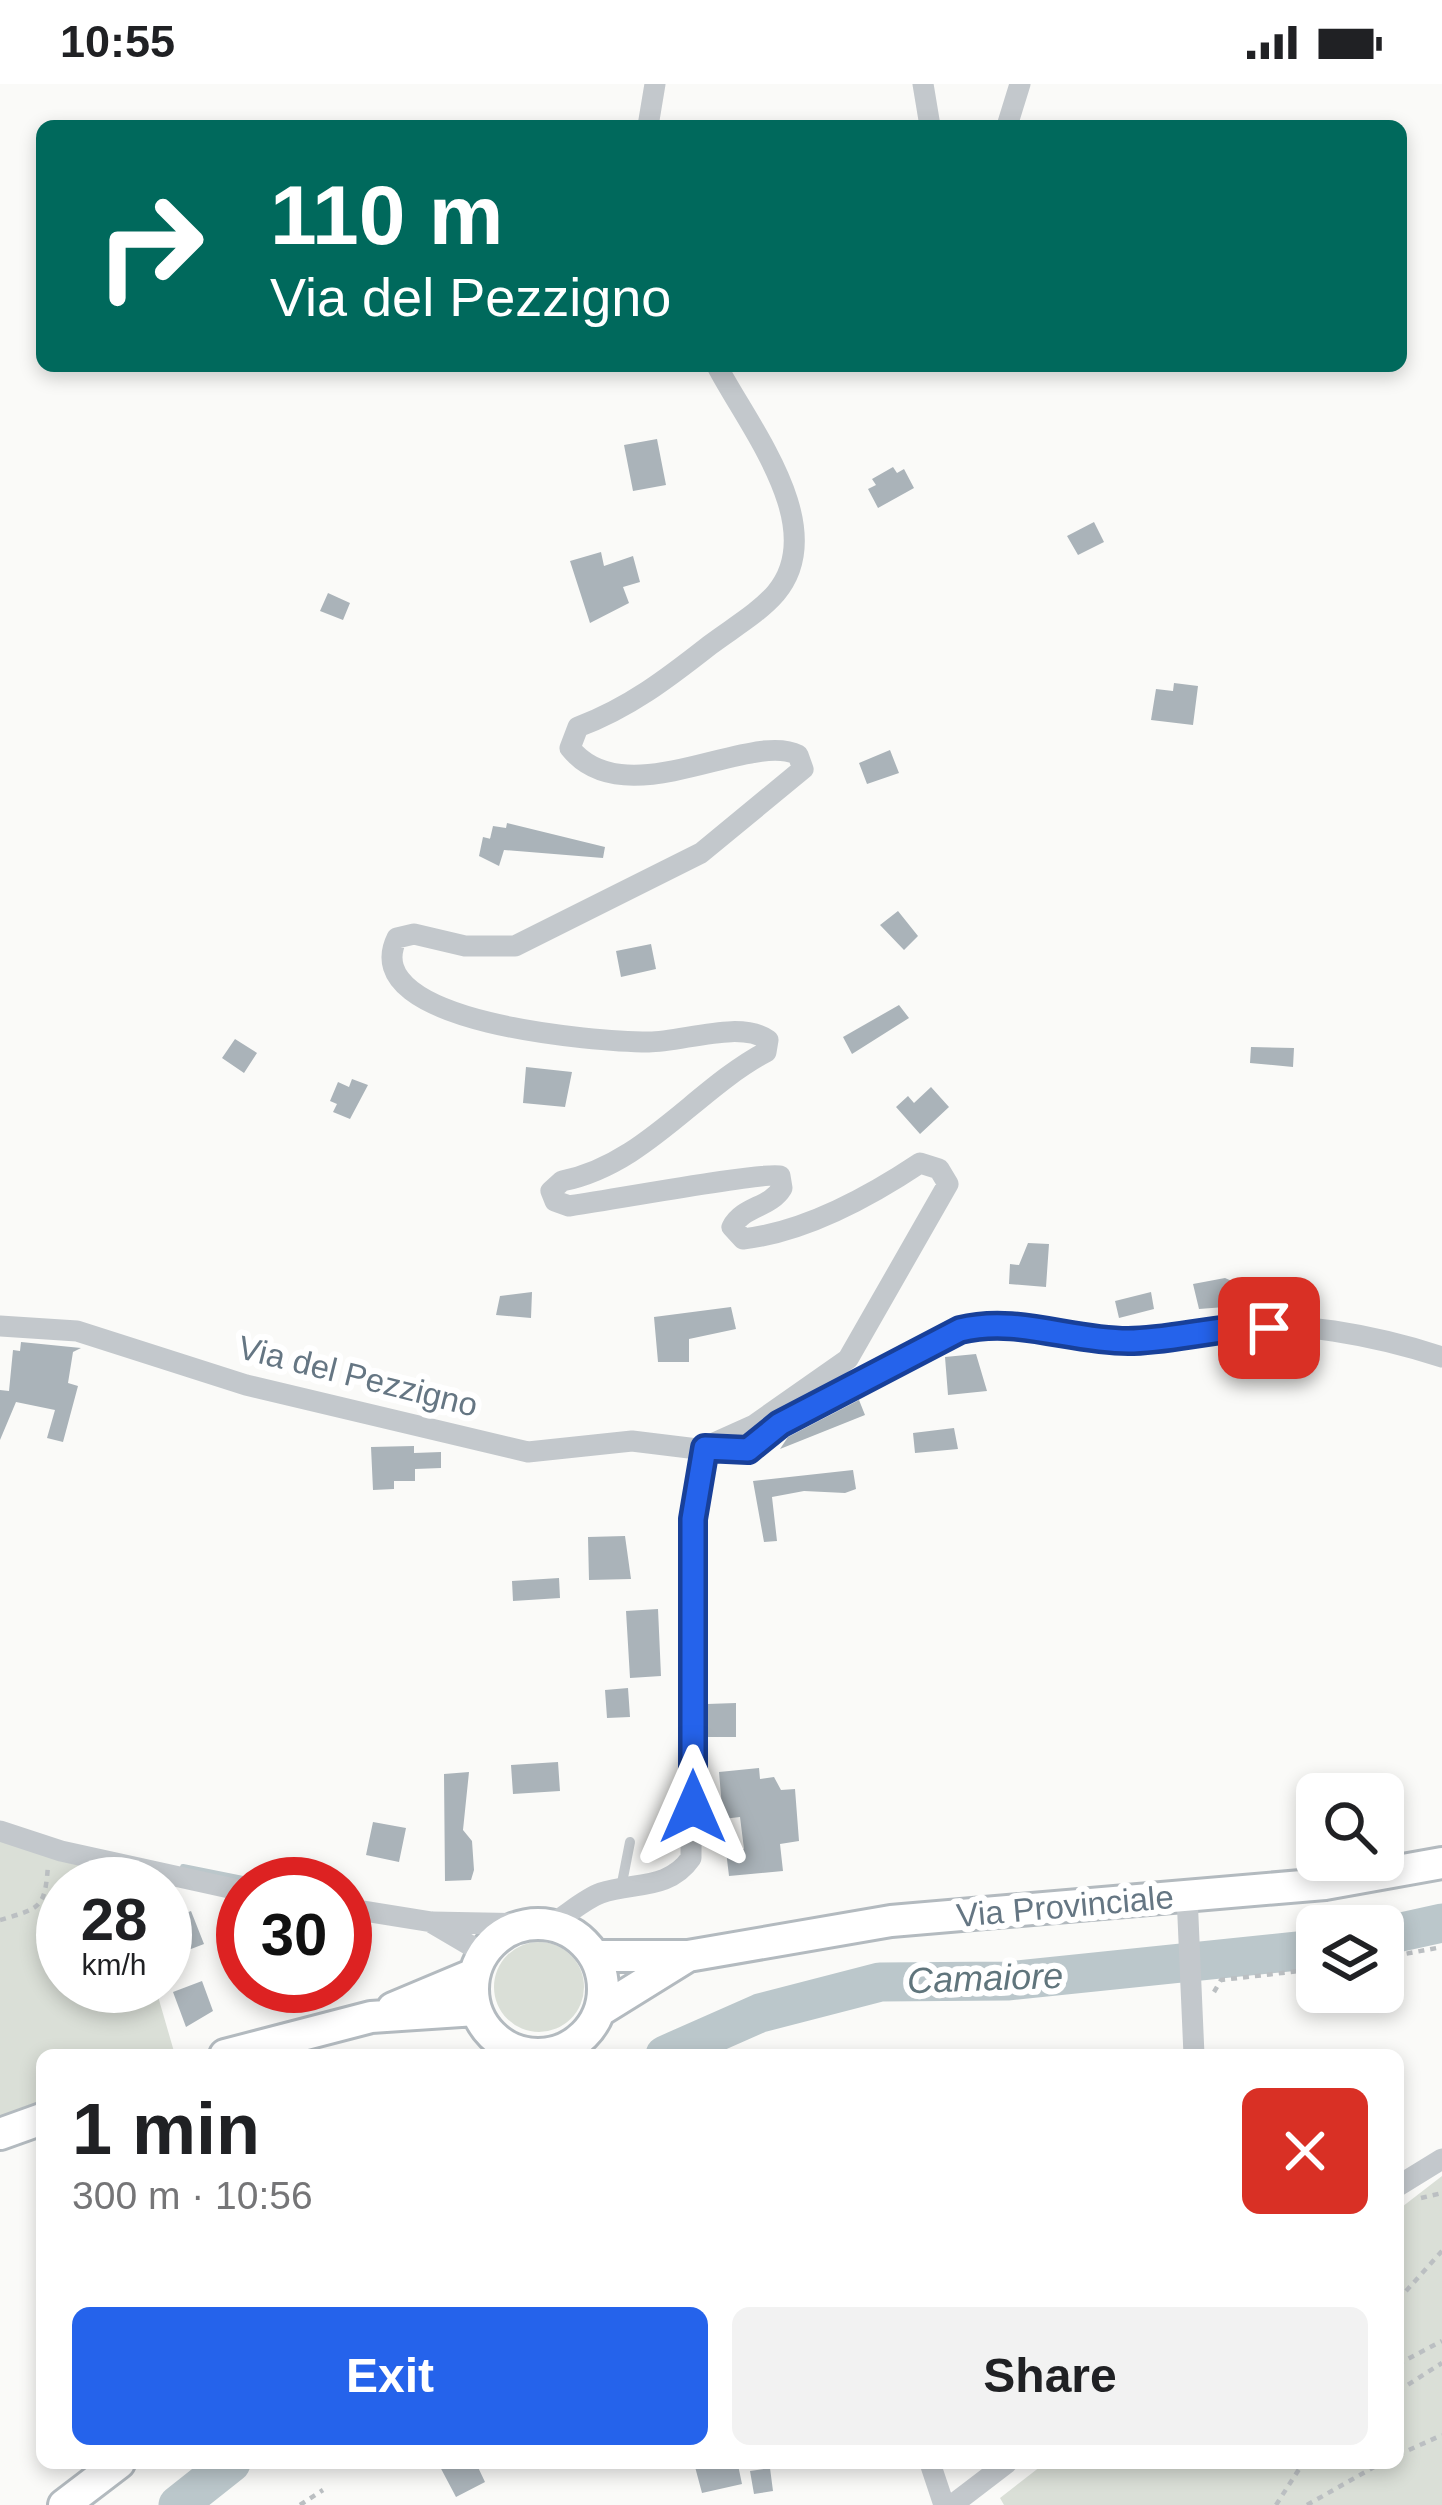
<!DOCTYPE html>
<meta charset="utf-8">
<style>
:root{--surface:#fff;--page:#f2f2f2;--text:#202124;--muted:#757577;--accent:#2563eb}
body{margin:0;font-family:Arial,sans-serif;background:var(--page);color:var(--text);height:100vh;display:flex;flex-direction:column;font-size:45px;white-space:nowrap}
*{box-sizing:border-box;margin:0}
p{font-size:39px;color:var(--muted)}
.icon{flex:none;width:66px;height:66px;fill:none;stroke:currentColor;stroke-width:2;stroke-linecap:round;stroke-linejoin:round}
.map{position:relative;flex:1;overflow:hidden}
.drawer{position:absolute;left:36px;top:1965px;width:1368px;height:420px;display:flex;flex-direction:column;background:var(--surface);border-radius:18px;box-shadow:0 6px 18px #0003}
.drawer>*{flex:none}
.top-card{position:absolute;left:36px;top:36px;width:1371px;height:252px;border-radius:18px;box-shadow:0 6px 18px #0003;background:#00695c;color:#fff;overflow:hidden}
.tools{position:absolute;left:1296px;top:1689px;display:grid;gap:24px}
.tools a{display:grid;place-items:center;width:108px;height:108px;border-radius:18px;background:var(--surface);box-shadow:0 6px 18px #0003;font-size:60px}
.speed{position:absolute;left:36px;top:1773px;display:flex;gap:24px;font-size:60px;font-weight:700;text-align:center}
.speed>*{display:grid;place-content:center;width:156px;height:156px;border-radius:50%;background:var(--surface);box-shadow:0 6px 18px #0003;line-height:1}
.speed small{font-size:30px;font-weight:400}
.speed .limit{border:18px solid #d22;background:#fff;color:#111}
.pin{position:absolute;display:grid;place-items:center;width:102px;height:102px;color:#fff;margin:-51px;border-radius:24px;box-shadow:0 6px 18px #0006}
.me{position:absolute;width:132px;margin:-66px;rotate:0deg;stroke-linejoin:round;filter:drop-shadow(0 0 9px #0008)}
.turn{display:flex;align-items:center;gap:42px;height:252px;padding:0 36px;font-size:54px}
.turn .icon{width:156px;height:156px;stroke-width:2.5}
.turn b{display:block;font-size:84px;line-height:102px}
.round{display:grid;place-items:center;flex:none;width:126px;height:126px;border-radius:18px;background:var(--page)}
.head{display:flex;align-items:center;justify-content:space-between;height:204px;padding:0 36px}
h1{font-size:72px;font-weight:800;line-height:90px}
.cta{display:flex;gap:24px;margin-top:auto;padding:24px 36px}
.cta a{flex:1;height:138px;border-radius:18px;background:var(--accent);color:#fff;font-size:48px;font-weight:800;line-height:138px;text-align:center}
.cta a+a{background:var(--page);color:var(--text)}
.status{display:flex;justify-content:space-between;align-items:center;height:84px;padding:0 60px;background:var(--surface);direction:ltr}
.status svg{height:33px;fill:currentColor}
.map>svg:first-child{display:block}
</style>
<div class="status"><b>10:55</b><svg viewBox="0 0 49 12"><path d="M0 12V9h3v3zM5 12V6h3v6zM10 12V3h3v9zM15 12V0h3v12zM26 1h20v11H26zM47 4h2v5h-2z"/></svg></div>
<div class="map">
<svg width="1442" height="2421" viewBox="0 0 1442 2421">
<rect width="100%" height="100%" fill="#fafaf8"/>
<!-- green -->
<path fill="#dadfd7" d="M0 1754 118 1780 124 1800H63V1902H155L175 1971H42V2028L0 2045Z
M494 1903a45 45 0 1 1 90 0a45 45 0 1 1-90 0Z
M1442 2092V2421H1004L1000 2414 1045 2379H1398V2126Z"/>
<g fill="none" stroke-linecap="round" stroke-linejoin="round">
<!-- stream -->
<path stroke="#bbc7cb" stroke-width="6" d="M183 1783 268 1800"/>
<!-- river -->
<path stroke="#bbc7cb" stroke-width="39" d="M1383 1852 1442 1839
M665 1971 760 1929 880 1898 1007 1897 1317 1865
M178 2421 231 2379"/>
</g>
<!-- building -->
<path fill="#aab3b9" d="M657 355 666 401 633 407 624 361Z
M893 383 897 389 904 385 914 404 878 424 868 405 876 401 872 395Z
M1094 438 1104 458 1078 471 1067 452Z
M601 468 604 482 633 472 640 498 623 503 629 519 590 539 570 477Z
M328 509 350 519 343 536 320 527Z
M1174 599 1198 602 1193 641 1151 636 1156 605 1173 607Z
M890 666 899 689 867 700 859 679Z
M507 739 605 763 603 774 504 766 499 782 479 772 483 753 503 758 490 755 493 742 506 744Z
M898 827 918 852 904 866 880 841Z
M651 860 656 885 621 893 616 867Z
M899 921 909 934 852 970 843 953Z
M235 955 257 969 244 989 222 974Z
M1251 963 1294 964 1293 983 1250 979Z
M526 983 572 988 565 1023 523 1019Z
M352 995 368 1001 350 1035 333 1028 337 1020 330 1017 338 998 349 1003Z
M931 1003 949 1023 920 1050 896 1023 908 1012 914 1019Z
M1028 1159 1049 1160 1046 1203 1009 1200 1010 1180 1019 1181Z
M1225 1194 1234 1198 1238 1222 1199 1225 1193 1200Z
M532 1208 531 1234 496 1231 500 1212Z
M1151 1208 1154 1225 1119 1234 1115 1217Z
M731 1223 736 1245 689 1255V1278H658L654 1233Z
M21 1258 81 1264 73 1268 68 1299 78 1302 63 1358 47 1354 55 1326 16 1318 0 1356V1306L9 1307 13 1266 20 1267Z
M976 1270 987 1307 948 1311 945 1273Z
M859 1316 865 1331 780 1365 788 1353Z
M954 1344 958 1365 915 1369 913 1349Z
M414 1362V1369L441 1368V1384L415 1385V1397H394V1405L373 1406 371 1363Z
M853 1386 856 1405 845 1409 804 1407 772 1413 777 1457 764 1458 753 1397Z
M625 1452 631 1495 589 1496 588 1453Z
M559 1494 560 1514 513 1517 512 1497Z
M658 1525 661 1592 630 1594 626 1527Z
M628 1604 630 1633 607 1634 605 1606Z
M736 1619V1653H707V1620Z
M558 1678 560 1707 513 1710 511 1681Z
M759 1684 760 1695 774 1693 781 1706 795 1705 799 1757 780 1760 783 1787 729 1792 726 1767 744 1765 740 1733 723 1735 719 1688Z
M469 1688 463 1746 472 1757 474 1786 471 1796 445 1797 444 1690Z
M373 1738 406 1744 399 1778 366 1771Z
M191 1827 204 1860 165 1875V1837Z
M202 1897 213 1927 186 1943 173 1908Z
M438 2379H476L485 2398 456 2413Z
M694 2379H719L721 2385 738 2381 742 2400 702 2409Z
M770 2384 773 2407 754 2410 750 2387Z"/>
<g fill="none" stroke-linecap="round" stroke-linejoin="round">
<!-- secondary casing -->
<g stroke="#b3babf" stroke-width="36">
<path id="secondary" d="M473 1905a65 65 0 1 1 130 0a65 65 0 1 1-130 0Z
M595 1872H688L891 1837 1325 1800 1442 1779
M393 1924 474 1890
M601 1926 688 1872
M225 1971 371 1933 476 1926
M0 2050 42 2035
M64 2421 119 2379"/>
</g>
<!-- path -->
<path stroke="#bbbfc2" stroke-width="4.5" stroke-dasharray="6 6" stroke-linecap="butt" d="M0 1836C41 1824 45 1824 48 1781
M1383 1874 1442 1863
M1214 1908 1221 1896 1317 1885
M1421 2114 1442 2109
M1398 2216 1442 2167
M1398 2280 1442 2257
M1398 2307 1442 2279
M1398 2371 1442 2351
M300 2421 323 2406
M1276 2421 1303 2379
M1307 2421 1381 2379"/>
<!-- lane -->
<path stroke="#c3c8cc" stroke-width="10" d="M621 1804 630 1758"/>
<!-- street -->
<path stroke="#c3c8cc" stroke-width="21" d="M923 0 930 42
M648 42 655 0
M1007 42 1020 0
M0 1242 77 1247 246 1301 528 1368 632 1357 722 1368 748 1366 780 1340 960 1246C1014 1232 1060 1255 1114 1257 1151 1258 1186 1246 1223 1242 1293 1236 1375 1251 1442 1273
M705 1363 754 1341 848 1275 948 1100 939 1085 920 1079C869 1113 805 1148 743 1155L732 1143C743 1122 770 1124 782 1104L780 1092C767 1087 600 1118 569 1122L555 1117 551 1107 562 1097C644 1081 696 1005 766 968L768 956C740 936 682 958 649 958 600 958 354 940 397 854L414 850 465 862H515L701 769 803 685 798 671C750 646 625 733 570 664L578 643C629 624 668 594 710 561 731 545 759 529 776 509 831 443 748 342 717 282
M0 1747 61 1767 243 1807
M1187 1811 1194 1971
M345 1824 432 1838 533 1840
M432 1839 483 1869
M550 1841C566 1832 584 1815 601 1809 634 1798 669 1806 691 1774L693 1435 705 1363
M1398 2102 1442 2075
M930 2379 944 2421
M952 2421 1007 2379"/>
<!-- secondary -->
<use href="#secondary" stroke="#fff" stroke-width="30"/>
</g>
<g fill="none" stroke-linecap="round" stroke-linejoin="round">
<!-- route casing -->
<g stroke="#184099" stroke-width="30">
<path id="route" d="M693 1723V1435L705 1364 748 1366 780 1340 960 1246C1017 1232 1070 1257 1128 1257 1175 1257 1220 1241 1269 1244"/>
</g>
<!-- route -->
<use href="#route" stroke="#2563eb" stroke-width="21"/>
</g>
<g text-anchor="middle" dominant-baseline="central" stroke-width="12" stroke-linejoin="round" paint-order="stroke">
<!-- street labels -->
<g font-size="33" fill="#657683" stroke="#fff">
<text transform="translate(358 1292) rotate(14)">Via del Pezzigno</text>
<text transform="translate(1065 1822) rotate(-5)">Via Provinciale</text>
</g>
<!-- water labels -->
<g font-size="36" font-style="italic" fill="#60757c" stroke="#fff">
<text transform="translate(985 1894) rotate(-2)">Camaiore</text>
</g>
</g>
</svg>
<div class="tools">
<a><svg class="icon" aria-label="search" viewBox="0 0 24 24"><circle cx="10" cy="10" r="6"/><path d="M15 15l6 6"/></svg></a>
<a><svg class="icon" aria-label="layers" viewBox="0 0 24 24"><path d="M12 4l9 5-9 5-9-5zM3 14l9 5 9-5"/></svg></a>
</div>
<div class="speed"><div>28<small>km/h</small></div><div class="limit">30</div></div>
<div class="pin" style="left:1269px;top:1244px;background:#d93025"><svg class="icon" aria-label="arrive" viewBox="0 0 24 24"><path d="M6 21V4h12l-3 4 3 4H6"/></svg></div>
<svg class="me" style="left:693px;top:1723px" viewBox="-20 -20 40 40"><path d="M0-17L14 15 0 8-14 15z" fill="#2563eb" stroke="#fff" stroke-width="4"/></svg>
<div class="top-card">
<div class="turn"><svg class="icon" aria-label="right" viewBox="0 0 24 24"><path d="M7 20v-9h11M14 6l5 5-5 5"/></svg><div><b>110 m</b>Via del Pezzigno</div></div>
</div>
<section class="drawer">
<div class="head"><div><h1>1 min</h1><p>300 m · 10:56</p></div><a class="round" style="background:#d93025;color:#fff"><svg class="icon" aria-label="close" viewBox="0 0 24 24"><path d="M6 6l12 12M18 6L6 18"/></svg></a></div>
<div class="cta"><a>Exit</a><a>Share</a></div>
</section>
</div>
